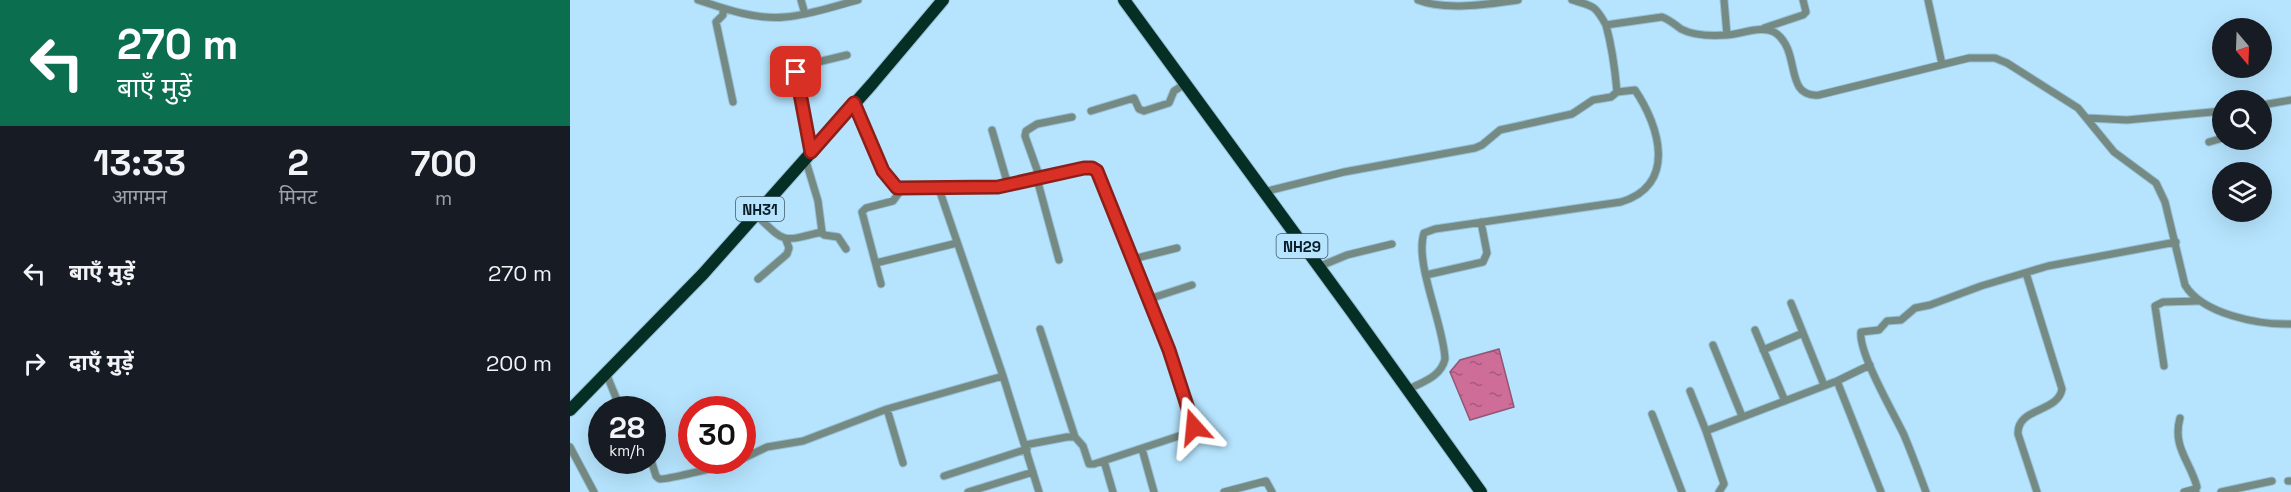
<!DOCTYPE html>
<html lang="hi">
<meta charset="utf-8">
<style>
:root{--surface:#171b24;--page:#242831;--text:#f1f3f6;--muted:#9ea1a6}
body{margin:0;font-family:"Space Grotesk","Noto Sans Devanagari",sans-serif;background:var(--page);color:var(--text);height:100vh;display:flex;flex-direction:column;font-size:22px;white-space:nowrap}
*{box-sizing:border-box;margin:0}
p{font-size:20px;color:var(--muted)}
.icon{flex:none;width:33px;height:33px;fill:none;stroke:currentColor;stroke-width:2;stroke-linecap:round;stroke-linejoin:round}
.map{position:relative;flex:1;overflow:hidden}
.details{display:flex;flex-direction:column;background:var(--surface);width:570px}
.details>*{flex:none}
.banner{background:#0b6e4f;color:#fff;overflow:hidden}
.needle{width:39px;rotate:161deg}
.fabs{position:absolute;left:1642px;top:18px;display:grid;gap:12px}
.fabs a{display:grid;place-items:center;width:60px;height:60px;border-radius:50%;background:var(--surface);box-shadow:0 6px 24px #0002;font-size:30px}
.speed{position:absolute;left:18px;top:396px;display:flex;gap:12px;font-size:30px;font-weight:700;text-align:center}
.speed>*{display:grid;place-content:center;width:78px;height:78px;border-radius:50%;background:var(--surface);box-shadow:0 6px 24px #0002;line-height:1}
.speed small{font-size:15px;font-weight:400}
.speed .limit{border:9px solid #d22;background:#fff;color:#111}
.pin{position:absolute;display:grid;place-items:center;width:51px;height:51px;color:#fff;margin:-26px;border-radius:12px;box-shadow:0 3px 9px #0006}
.me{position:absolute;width:66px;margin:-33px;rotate:342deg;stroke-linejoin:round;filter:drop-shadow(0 0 4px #0008)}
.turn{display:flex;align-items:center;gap:21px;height:126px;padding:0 18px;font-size:27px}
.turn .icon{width:78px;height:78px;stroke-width:2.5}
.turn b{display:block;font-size:42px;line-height:51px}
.eta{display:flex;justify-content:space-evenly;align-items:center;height:102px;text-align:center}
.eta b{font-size:36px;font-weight:600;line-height:42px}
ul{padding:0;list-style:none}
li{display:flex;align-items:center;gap:18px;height:90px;padding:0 18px}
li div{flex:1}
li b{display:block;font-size:22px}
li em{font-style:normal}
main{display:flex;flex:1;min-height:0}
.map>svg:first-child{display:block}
</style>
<main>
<section class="details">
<div class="banner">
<div class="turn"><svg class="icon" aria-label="left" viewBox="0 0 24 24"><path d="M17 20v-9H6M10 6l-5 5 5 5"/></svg><div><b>270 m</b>बाएँ मुड़ें</div></div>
</div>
<div class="eta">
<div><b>13:33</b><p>आगमन</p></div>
<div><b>2</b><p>मिनट</p></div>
<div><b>700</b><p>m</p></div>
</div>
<ul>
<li><svg class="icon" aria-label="left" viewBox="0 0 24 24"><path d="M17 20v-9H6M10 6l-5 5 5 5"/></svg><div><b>बाएँ मुड़ें</b></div><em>270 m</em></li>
<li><svg class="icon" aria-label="right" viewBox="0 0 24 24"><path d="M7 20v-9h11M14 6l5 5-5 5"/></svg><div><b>दाएँ मुड़ें</b></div><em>200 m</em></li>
</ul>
</section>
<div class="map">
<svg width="1721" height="492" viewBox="0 0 1721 492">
<defs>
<pattern id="water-ripples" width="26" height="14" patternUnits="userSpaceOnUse" patternTransform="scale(1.5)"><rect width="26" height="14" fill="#ce6d98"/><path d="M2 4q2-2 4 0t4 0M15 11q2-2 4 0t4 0" fill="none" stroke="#a5597c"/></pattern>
</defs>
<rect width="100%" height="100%" fill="#b6e4fe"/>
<!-- water -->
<path fill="url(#water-ripples)" stroke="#935576" stroke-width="1.5" d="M929 349 944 407 900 420 880 372 890 360Z"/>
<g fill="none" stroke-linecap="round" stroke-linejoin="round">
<!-- street casing -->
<g stroke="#97c0d7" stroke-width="9">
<path id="street" d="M128 0C155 9 186 20 215 17 240 15 264 6 288 0
M231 0 235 14
M848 0C875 11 920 4 948 0
M1002 0C1023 6 1025 5 1036 25L1092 17C1100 20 1104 24 1111 29 1124 36 1143 36 1157 35 1172 34 1194 24 1207 34 1231 53 1214 98 1249 95L1399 58H1425L1437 63 1508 108 1544 152 1586 183 1595 202 1615 285C1632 314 1689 325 1721 324
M1154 0 1157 35
M1358 0 1372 64
M153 8V15L146 22 163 102
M1194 28 1233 15 1236 12 1233 0
M284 103 313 171 327 188 428 187 514 168H522L531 177 599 350 624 427 621 432 524 464H519L513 446 505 437H497L455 445
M1692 105 1721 100
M521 111 564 98 569 109 574 111 599 103 604 91 615 84
M1517 118 1557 120 1653 111
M422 130 438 185
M1639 142 1653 138
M241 152 226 79 227 67 277 55
M235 158 248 201 252 232 254 235 268 237 276 249
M470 178 455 136 456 131 467 124 502 117
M467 179 489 260
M369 189 433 376 469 492
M693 192 774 172 905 148 912 145 930 130 1002 114 1023 100 1041 97 1047 92C1045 69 1042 47 1036 25
M185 214C217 244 210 242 252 232
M563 259 607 248
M306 263 387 243
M748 267 777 255 822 244
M1456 273 1492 389C1488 413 1447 407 1448 434L1467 492
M856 275 913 262 917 253 911 222
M188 279 217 254 219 248 216 240
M311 284 292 212 296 208 323 201 331 190
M579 299 622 285
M1221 303 1254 385
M470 329 505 437
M1185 330 1215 401
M1143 345 1172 416
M1193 350 1233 333
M1594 366 1585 306 1593 302 1628 301
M36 373 51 410
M1267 381 1311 492
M837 390C852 382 871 377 875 359 874 325 844 263 854 233L865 229 1051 202C1107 185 1090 127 1065 90L1047 92
M1120 391 1136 431
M317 409 333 463
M1082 414 1112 492
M1610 418C1602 447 1620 461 1627 487L1625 489
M0 447 24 492
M572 449 584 492
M172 459 197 447 233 441 317 409 433 376
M81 460 86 476C87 477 89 479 90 479 94 480 164 464 170 460
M534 461 543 492
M374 476 457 449
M1718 481H1721
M398 492 463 472
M654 492 696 481 702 492
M1149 492 1154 484 1136 431 1267 381 1300 365
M1356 492C1349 473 1342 454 1334 435 1324 414 1288 352 1291 332L1309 330 1317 321 1331 320 1345 308 1360 305 1411 286 1478 266 1606 242
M1614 492 1625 489 1626 492
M1651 492 1702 481"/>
</g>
<!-- highway casing -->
<g stroke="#97c0d7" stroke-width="14">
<path id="highway" d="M554 0 782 312 911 492
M0 410 133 274 302 84 373 0"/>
</g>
<!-- street -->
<use href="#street" stroke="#758a83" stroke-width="7"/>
<!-- highway -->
<use href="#highway" stroke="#052e24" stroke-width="12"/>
</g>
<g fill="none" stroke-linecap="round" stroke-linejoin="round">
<!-- route casing -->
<g stroke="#8d1f18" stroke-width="15">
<path id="route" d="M226 72 241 152 284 103 313 171 327 188 428 187 514 168H522L527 171 599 350 624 427"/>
</g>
<!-- route -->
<use href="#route" stroke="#d93025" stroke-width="10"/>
</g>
<g text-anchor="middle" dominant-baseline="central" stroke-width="5" stroke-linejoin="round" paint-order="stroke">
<!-- shield labels -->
<g fill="#b6e4fe" stroke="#3e5866" stroke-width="1.5">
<rect x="166" y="197" width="48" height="24" rx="4.5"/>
<rect x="706.5" y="234" width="51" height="24" rx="4.5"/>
</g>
<g font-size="15" font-weight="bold" fill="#0a1c25">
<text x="190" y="209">NH31</text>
<text x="732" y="246">NH29</text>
</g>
</g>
</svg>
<div class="fabs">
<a><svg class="needle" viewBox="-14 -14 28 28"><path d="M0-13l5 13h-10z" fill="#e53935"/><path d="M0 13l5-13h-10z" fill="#9ea1a6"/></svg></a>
<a><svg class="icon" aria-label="search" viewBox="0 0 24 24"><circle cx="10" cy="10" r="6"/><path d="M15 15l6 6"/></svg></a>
<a><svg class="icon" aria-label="layers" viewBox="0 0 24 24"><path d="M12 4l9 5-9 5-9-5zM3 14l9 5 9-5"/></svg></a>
</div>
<div class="speed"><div>28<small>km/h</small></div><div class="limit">30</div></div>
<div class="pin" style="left:226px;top:72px;background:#d93025"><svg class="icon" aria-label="arrive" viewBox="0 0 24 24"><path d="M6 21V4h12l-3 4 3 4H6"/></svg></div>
<svg class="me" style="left:624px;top:427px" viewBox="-20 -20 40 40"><path d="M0-17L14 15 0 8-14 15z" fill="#d93025" stroke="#fff" stroke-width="4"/></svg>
</div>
</main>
